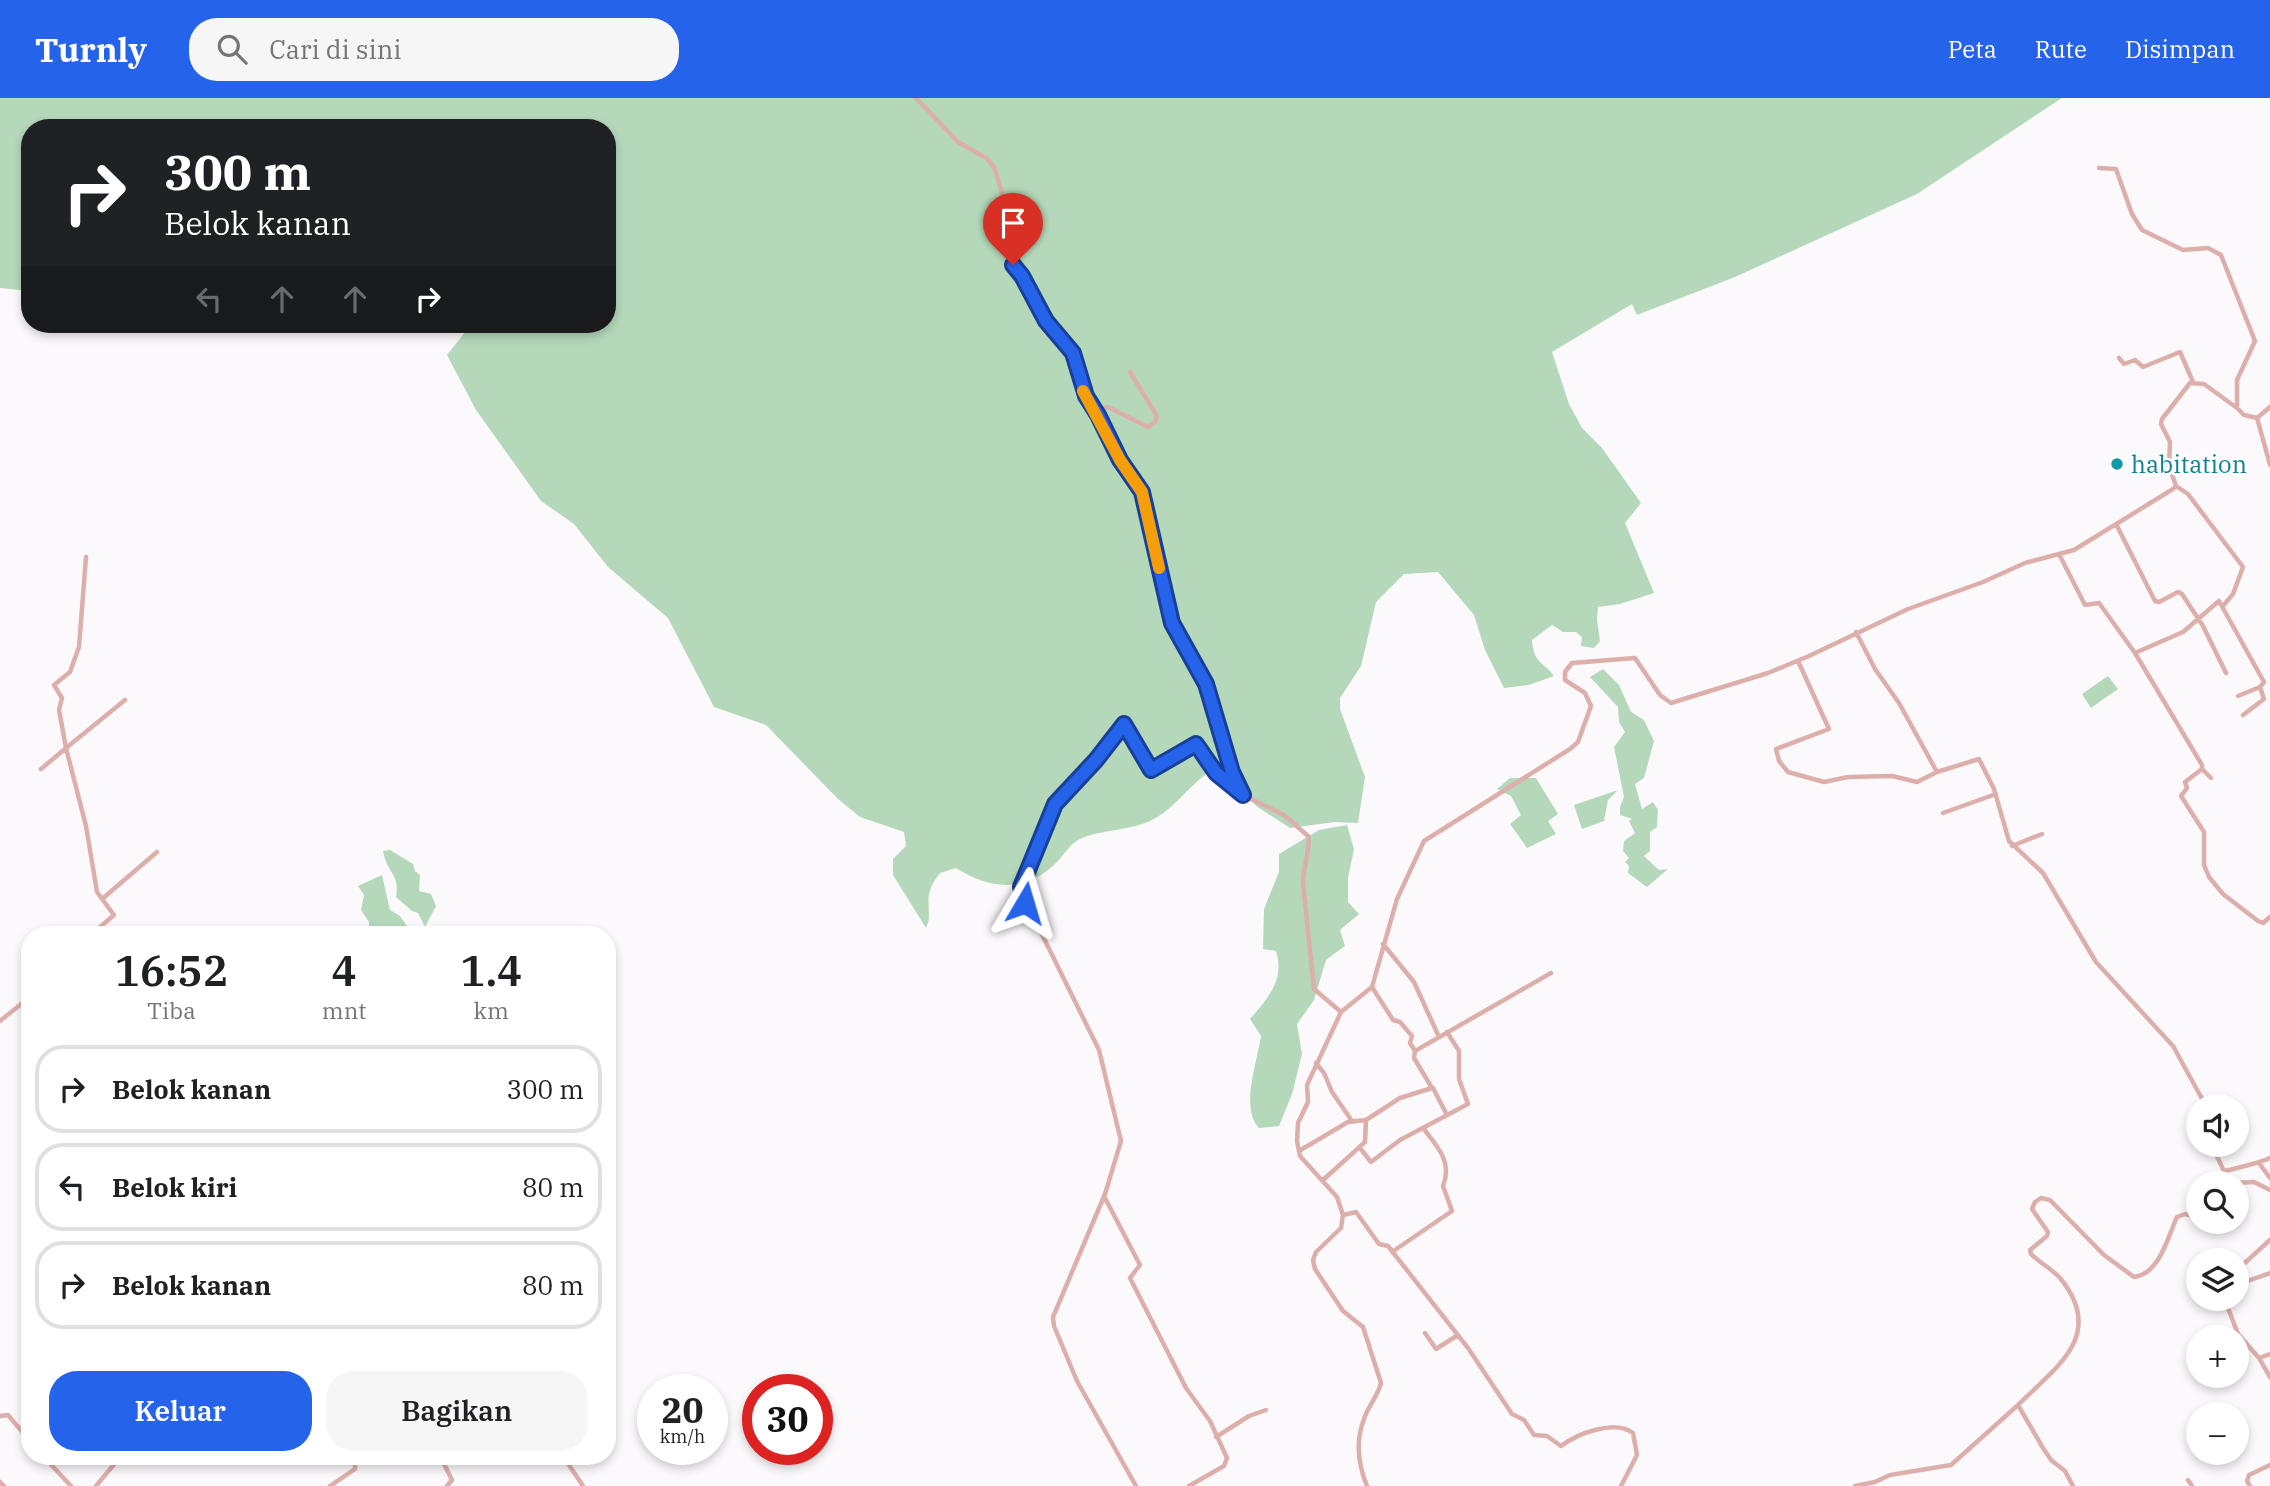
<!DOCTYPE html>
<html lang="id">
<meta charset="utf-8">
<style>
:root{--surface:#fff;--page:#f6f6f6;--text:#202124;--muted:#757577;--line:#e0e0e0;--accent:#2563eb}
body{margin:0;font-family:"IBM Plex Serif",serif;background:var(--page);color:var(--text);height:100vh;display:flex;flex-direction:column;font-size:26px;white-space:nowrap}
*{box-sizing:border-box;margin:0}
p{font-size:23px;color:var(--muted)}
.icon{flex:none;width:38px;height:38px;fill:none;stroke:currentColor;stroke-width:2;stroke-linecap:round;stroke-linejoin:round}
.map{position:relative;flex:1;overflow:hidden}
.details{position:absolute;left:21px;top:828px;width:595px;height:539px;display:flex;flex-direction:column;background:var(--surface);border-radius:28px;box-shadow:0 4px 10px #0003}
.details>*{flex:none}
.hud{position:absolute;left:21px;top:21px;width:595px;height:214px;border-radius:28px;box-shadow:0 4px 10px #0003;background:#202124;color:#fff;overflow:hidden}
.buttons{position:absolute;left:2186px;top:996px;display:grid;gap:14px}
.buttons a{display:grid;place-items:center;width:63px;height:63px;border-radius:50%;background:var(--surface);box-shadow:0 4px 10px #0003;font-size:35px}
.speed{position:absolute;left:637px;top:1276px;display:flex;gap:14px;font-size:35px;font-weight:700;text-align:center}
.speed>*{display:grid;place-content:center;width:91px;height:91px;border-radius:50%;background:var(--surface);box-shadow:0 4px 10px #0003;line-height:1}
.speed small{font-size:18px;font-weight:400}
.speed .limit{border:10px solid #d22;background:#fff;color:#111}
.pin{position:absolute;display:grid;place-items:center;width:60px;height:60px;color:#fff;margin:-72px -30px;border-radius:50% 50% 50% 0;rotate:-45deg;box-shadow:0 0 7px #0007}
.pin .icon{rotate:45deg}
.me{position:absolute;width:77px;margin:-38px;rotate:7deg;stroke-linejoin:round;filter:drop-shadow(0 0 5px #0008)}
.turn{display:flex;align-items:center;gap:24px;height:147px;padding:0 28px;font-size:32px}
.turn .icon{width:91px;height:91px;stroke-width:2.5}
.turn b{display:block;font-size:49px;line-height:60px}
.lanes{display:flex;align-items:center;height:66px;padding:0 28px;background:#0003;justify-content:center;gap:35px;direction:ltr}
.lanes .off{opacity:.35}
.eta{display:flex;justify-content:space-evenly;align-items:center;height:119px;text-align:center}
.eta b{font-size:42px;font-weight:600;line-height:49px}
.action{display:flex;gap:14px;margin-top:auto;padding:14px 28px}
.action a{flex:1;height:80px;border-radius:28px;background:var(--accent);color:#fff;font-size:28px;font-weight:600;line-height:80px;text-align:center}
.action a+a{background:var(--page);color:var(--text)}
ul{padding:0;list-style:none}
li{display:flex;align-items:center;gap:21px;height:88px;margin:0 14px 10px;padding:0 14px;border:4px solid var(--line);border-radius:28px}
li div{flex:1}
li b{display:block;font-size:26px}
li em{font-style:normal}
header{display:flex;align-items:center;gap:42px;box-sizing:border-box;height:98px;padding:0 35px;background:var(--accent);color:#fff}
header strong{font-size:33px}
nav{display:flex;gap:38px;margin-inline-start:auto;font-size:24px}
.search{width:490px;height:63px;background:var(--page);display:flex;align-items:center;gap:18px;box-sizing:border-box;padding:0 24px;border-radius:28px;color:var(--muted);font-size:26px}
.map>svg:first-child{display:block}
</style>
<header>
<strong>Turnly</strong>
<div class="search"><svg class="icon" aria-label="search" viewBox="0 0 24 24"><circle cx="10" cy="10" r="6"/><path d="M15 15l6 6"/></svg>Cari di sini</div>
<nav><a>Peta</a><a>Rute</a><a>Disimpan</a></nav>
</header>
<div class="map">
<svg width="2270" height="1388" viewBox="0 0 2270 1388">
<rect width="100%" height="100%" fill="#fcf9fd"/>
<!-- green -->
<path fill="#b4d8b9" d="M0 0H2062L1917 96 1735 179 1637 217 1632 206 1552 254 1569 306 1582 330 1602 350 1641 405 1625 425 1654 495 1620 506 1598 509 1597 522 1600 543 1594 550 1581 548 1582 539 1576 534H1563L1552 527 1532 542C1534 566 1542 562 1554 578L1529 587 1504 590 1485 552 1474 517 1438 474 1404 476 1376 504 1361 568 1340 600V611L1365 679 1358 725 1335 724 1290 730 1259 710 1214 671C1191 684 1176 710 1152 722 1130 733 1102 731 1080 741 1069 746 1063 759 1054 767 1023 795 989 791 956 770L940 775C919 801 935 812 926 830L893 777V761L906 748 904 734 860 719 838 701 766 627 714 609 668 520 608 469 574 426 541 403 476 312 447 257 469 229 466 226H607V30H30V193L0 190Z
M1603 571 1619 587 1631 614 1644 622 1654 643 1644 680 1635 686 1642 711 1653 704 1658 712 1657 729 1650 734V753L1644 758 1659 772 1668 771 1647 789 1628 775 1629 768 1625 764 1629 760 1623 753 1624 743 1635 735 1629 723 1632 721 1620 717V709L1624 699 1614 649 1625 634 1619 624 1618 609 1590 579Z
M2108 578 2118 591 2091 610 2082 596Z
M1510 680H1536L1558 716 1548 723 1556 736 1527 750 1510 726 1521 717 1511 698 1497 691Z
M1618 692 1608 702 1604 723 1582 731 1574 707Z
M1347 727 1354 751 1348 780V804L1359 816 1340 832 1345 848 1326 862 1314 902 1297 926 1302 956 1292 996 1279 1028 1259 1030C1240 1010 1257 965 1261 938L1250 921C1268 900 1285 882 1276 853L1263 851 1264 811 1279 774V756L1319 732Z
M390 752 413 766 415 773 420 777 419 793 431 796 436 808 425 829 418 815 412 813 396 799C400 775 387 776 383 753Z
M382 777 390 812 400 818 411 834 418 833 422 836H369V824L361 812 364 797 358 788Z"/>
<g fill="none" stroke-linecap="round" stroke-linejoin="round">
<!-- street -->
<path stroke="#ddafab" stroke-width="4.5" d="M916 0 958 44 986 60 994 69 1002 94V126L1007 155 1039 213 1075 258 1083 293 1098 317 1120 362 1142 394 1173 525 1206 586 1232 674 1243 697 1284 717 1308 738C1311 750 1303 769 1303 785L1314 891 1341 914 1307 987 1308 1004 1298 1025 1297 1043 1300 1058 1337 1099 1343 1117 1341 1130 1316 1154 1313 1162 1315 1171 1343 1213 1363 1229 1381 1285C1378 1298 1368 1308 1364 1321 1355 1344 1358 1366 1367 1388
M2099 70 2116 71 2132 116 2142 132 2183 152 2208 150 2221 157 2255 243 2237 282V310L2244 317 2257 320 2270 309
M2119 260 2124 266 2135 262 2143 269 2180 254 2193 284
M1098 317 1102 310 1108 309 1148 329 1155 324 1157 318 1130 274
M2257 320 2270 367
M2176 388 2188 396 2243 469 2233 496 2223 508
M2116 426 2155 503 2159 504 2178 494 2182 496 2203 528 2226 575
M2059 456 2085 507 2099 505 2135 555 2202 667V671L2185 684 2187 690 2181 698 2204 734V767L2209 779 2223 796 2258 823 2263 825 2270 819
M86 459 79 549 70 574 54 587 62 600 59 612 66 650 125 602
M1856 534 1875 571 1899 605 1937 674 1979 661 1994 691 2009 743 2043 775 2096 864 2173 948 2206 1008
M2135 555 2183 534 2219 503 2264 584 2260 589 2264 601 2243 617
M1798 563 1829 631 1776 651 1779 663 1788 674 1824 684 1848 679 1892 678 1917 684 1937 674
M2238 598 2260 589
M41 671 66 650 86 728 97 794 114 817 92 836
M2202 671 2211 680
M1943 715 1996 696
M2012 748 2042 736
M102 801 157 754
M1383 846 1414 884 1439 939
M1372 889 1393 922 1400 924 1412 938 1410 945 1415 953
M1341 914 1372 889 1397 801 1424 743 1570 651 1578 644 1591 608 1585 595 1565 582V574L1572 565 1635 560 1660 597 1671 605 1768 575 1809 558 1908 511 1983 484 2025 465 2074 452 2173 391 2176 388 2169 368 2170 344 2161 326 2162 321 2190 285 2204 286 2237 310
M0 923 30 899
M1316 965 1324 975 1332 994 1352 1023
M1433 990 1447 1017
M2211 1046 2224 1073C2234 1071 2262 1064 2270 1060
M1360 1050 1371 1064 1400 1042 1468 1006 1459 981V953L1447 934
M1299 1053 1348 1024 1366 1022
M2259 1065 2270 1080
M1323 1082 1365 1044 1366 1022 1400 1000 1432 990 1414 960 1415 953 1551 875
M2236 1085 2254 1084 2270 1092
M1104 1098 1140 1167 1130 1180 1186 1290 1210 1323 1227 1360 1224 1368 1189 1388
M1343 1117 1356 1114 1379 1146 1388 1148 1468 1250 1512 1316 1524 1322 1534 1337 1547 1338 1561 1348C1577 1336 1614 1321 1633 1335L1637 1357 1621 1388
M1392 1154 1452 1113 1443 1088C1453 1064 1437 1048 1423 1030
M2236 1173 2270 1142
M2236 1187 2270 1175
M2224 1200 2238 1236 2259 1260 2270 1279
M1425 1235 1436 1251 1458 1237
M2259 1260 2270 1256
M2018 1307C2055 1270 2107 1237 2060 1180 2052 1171 2040 1165 2031 1156L2030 1152 2047 1138 2048 1134 2032 1111 2035 1104 2041 1100 2050 1102 2104 1157 2134 1179C2160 1176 2168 1138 2177 1119L2185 1116 2198 1119
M0 1318 8 1317 30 1343
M1216 1339 1249 1318 1266 1312
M43 1358 71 1388
M440 1358 452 1382 447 1388
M563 1358 583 1388
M2188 1382 2192 1388
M0 1384 4 1388
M96 1388 121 1358
M330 1388 355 1371V1366L347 1358
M1136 1388 1077 1283 1054 1228 1053 1219 1105 1096 1121 1043 1099 952 1020 792 1055 706 1096 662 1123 626 1151 672 1196 646 1216 675 1242 696
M1855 1388 1875 1384 1890 1377 1951 1367 2018 1307 2043 1350 2051 1362 2065 1373 2073 1388
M2250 1388 2247 1383 2249 1377 2270 1367"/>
</g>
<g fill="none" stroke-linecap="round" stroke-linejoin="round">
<!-- route casing -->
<g stroke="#184099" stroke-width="18">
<path id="route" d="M1013 167 1022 178 1046 223 1073 255 1086 298 1098 317 1120 362 1142 394 1172 525 1206 586 1232 674 1243 697 1216 675 1196 646 1151 672 1124 626 1096 662 1055 706 1021 789 1025 805"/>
</g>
<!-- route -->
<use href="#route" stroke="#2563eb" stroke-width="12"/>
<!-- slow -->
<path stroke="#f59e0b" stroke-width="12" d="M1083 293 1120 362 1142 394 1159 470"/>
</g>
<!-- markers -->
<circle fill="#0f9aa8" stroke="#fff" stroke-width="2.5" cx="2117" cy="366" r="7"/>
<g text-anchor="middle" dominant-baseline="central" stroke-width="5" stroke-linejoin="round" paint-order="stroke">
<!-- culture labels -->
<g font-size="24" fill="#0d838f" stroke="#fff" text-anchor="start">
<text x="2131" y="366">habitation</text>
</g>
</g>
</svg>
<div class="buttons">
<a><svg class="icon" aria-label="sound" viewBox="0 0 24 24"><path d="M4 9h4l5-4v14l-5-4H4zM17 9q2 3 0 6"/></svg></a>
<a><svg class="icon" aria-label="search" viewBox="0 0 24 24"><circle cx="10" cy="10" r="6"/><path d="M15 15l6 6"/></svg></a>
<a><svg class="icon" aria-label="layers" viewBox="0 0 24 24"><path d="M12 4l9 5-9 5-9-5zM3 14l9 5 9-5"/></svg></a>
<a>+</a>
<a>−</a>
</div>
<div class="speed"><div>20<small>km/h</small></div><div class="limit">30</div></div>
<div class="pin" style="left:1013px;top:167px;background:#d93025"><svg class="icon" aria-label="arrive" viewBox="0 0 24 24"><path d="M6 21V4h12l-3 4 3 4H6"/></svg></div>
<svg class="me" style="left:1025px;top:805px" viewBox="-20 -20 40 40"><path d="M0-17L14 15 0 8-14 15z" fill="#2563eb" stroke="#fff" stroke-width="4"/></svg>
<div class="hud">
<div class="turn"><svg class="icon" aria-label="right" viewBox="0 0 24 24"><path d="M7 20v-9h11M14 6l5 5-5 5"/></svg><div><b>300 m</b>Belok kanan</div></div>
<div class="lanes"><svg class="icon off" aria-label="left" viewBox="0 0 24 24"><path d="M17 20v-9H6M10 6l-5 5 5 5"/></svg><svg class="icon off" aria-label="ahead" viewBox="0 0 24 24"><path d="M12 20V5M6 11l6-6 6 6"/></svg><svg class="icon off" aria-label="ahead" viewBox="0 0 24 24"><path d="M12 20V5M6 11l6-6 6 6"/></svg><svg class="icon" aria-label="right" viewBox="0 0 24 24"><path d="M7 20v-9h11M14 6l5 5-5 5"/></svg></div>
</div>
<section class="details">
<div class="eta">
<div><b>16:52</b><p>Tiba</p></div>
<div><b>4</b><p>mnt</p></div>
<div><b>1.4</b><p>km</p></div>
</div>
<ul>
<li><svg class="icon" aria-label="right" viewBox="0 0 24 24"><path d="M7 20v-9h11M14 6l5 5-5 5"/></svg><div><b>Belok kanan</b></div><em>300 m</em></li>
<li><svg class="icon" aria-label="left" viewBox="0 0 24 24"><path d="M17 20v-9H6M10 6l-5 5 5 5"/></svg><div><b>Belok kiri</b></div><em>80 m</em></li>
<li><svg class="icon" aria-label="right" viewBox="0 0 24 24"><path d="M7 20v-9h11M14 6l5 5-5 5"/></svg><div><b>Belok kanan</b></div><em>80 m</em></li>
</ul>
<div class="action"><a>Keluar</a><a>Bagikan</a></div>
</section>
</div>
